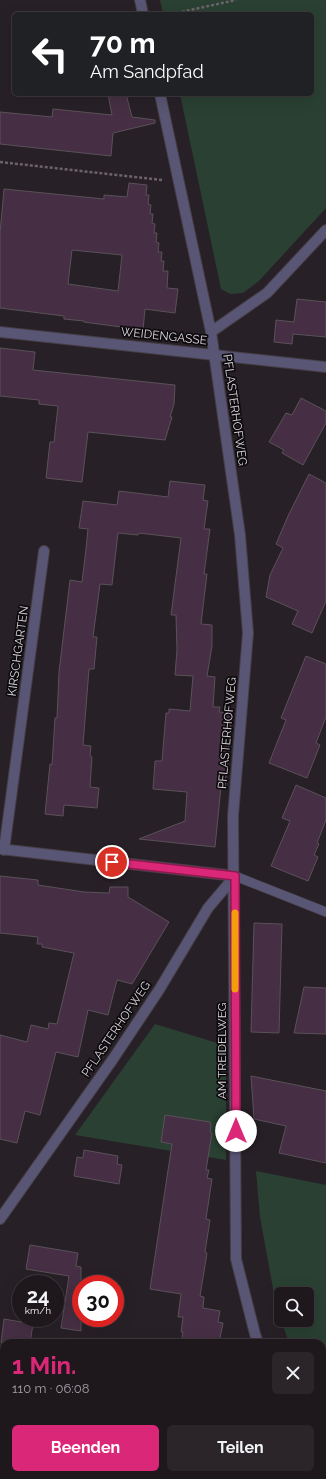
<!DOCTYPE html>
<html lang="de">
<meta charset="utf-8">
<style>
:root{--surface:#1e181d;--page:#2b252a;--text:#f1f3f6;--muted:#a1a0a4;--line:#3c373b;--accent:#db2777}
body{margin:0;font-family:Raleway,sans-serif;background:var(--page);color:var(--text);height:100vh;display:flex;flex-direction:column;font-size:15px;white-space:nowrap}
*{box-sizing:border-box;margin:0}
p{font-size:13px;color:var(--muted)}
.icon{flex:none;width:22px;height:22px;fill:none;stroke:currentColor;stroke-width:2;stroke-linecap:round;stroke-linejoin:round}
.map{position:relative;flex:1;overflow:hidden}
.details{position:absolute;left:0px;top:1339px;width:326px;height:140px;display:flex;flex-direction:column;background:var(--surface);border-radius:12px 12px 0 0;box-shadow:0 4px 16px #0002,0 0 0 1px var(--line)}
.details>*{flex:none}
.top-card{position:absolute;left:12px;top:12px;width:302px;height:84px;border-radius:6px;box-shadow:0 4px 16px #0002,0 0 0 1px var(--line);background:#202124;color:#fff;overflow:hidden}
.controls{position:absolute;left:274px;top:1287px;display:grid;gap:8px}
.controls a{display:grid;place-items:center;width:40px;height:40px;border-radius:6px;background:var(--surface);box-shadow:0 4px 16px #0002,0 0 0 1px var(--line);font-size:20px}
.speed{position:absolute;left:12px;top:1275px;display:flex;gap:8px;font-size:20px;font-weight:700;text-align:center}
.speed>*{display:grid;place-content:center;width:52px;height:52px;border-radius:50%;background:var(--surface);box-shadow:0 4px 16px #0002,0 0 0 1px var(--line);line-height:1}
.speed small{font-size:10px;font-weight:400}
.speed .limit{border:6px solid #d22;background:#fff;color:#111}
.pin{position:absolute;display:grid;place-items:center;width:34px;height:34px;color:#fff;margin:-17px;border:2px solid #fff;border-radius:50%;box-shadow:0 1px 4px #0007}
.me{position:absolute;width:44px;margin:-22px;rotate:0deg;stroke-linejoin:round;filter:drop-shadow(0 0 3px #0008)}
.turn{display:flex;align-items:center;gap:14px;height:84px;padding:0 12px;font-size:18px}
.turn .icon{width:52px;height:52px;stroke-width:2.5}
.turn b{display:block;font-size:28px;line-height:34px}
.round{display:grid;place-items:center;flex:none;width:42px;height:42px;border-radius:6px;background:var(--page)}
.headline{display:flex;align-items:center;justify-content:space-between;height:68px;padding:0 12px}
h1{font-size:24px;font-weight:700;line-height:30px;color:var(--accent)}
.button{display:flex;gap:8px;margin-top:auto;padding:8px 12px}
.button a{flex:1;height:46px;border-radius:6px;background:var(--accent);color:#fff;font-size:16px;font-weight:700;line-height:46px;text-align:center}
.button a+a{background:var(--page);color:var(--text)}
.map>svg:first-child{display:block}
</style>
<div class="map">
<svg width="326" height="1479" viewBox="0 0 326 1479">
<rect width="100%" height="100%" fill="#282027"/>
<!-- green -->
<path fill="#294032" d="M160 0H326V208L259 281 243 293 230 294 221 289 180 94H312V14H163Z
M155 1024 224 1045 226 1062V1160L75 1135Z
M256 1171 326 1185V1436L322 1427V1343H289L281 1320H307V1294H281V1319L276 1305 260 1217Z"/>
<!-- building -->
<path fill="#462f44" stroke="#5a5159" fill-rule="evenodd" d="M108 94H126L132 117 155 120V123L113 133 111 156 0 144V112L52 117 53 109 112 115Z
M129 183 147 185 146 195H149L148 204 151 205 150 214H153L152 223 155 224 154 233H157L156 242 159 243 158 252H162L161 261H164L163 271H168L167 288 178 289 175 313 145 309 143 330 84 322V321L64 319V316L0 308V233L4 189 104 199V195L127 197ZM72 250 122 255 118 291 68 284Z
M297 299 326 302V337L293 334 292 344 274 342 276 320 294 322Z
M0 348 35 352 33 370 175 385 174 404 170 417H172L165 440 88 432 82 482 46 478 50 442H54L58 406 39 404V400L0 396Z
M301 398 326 411V423L303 465 282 453 284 450 269 442 286 413 292 415Z
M309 474 326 483V601L312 633 292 624 298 611 266 597 270 575 283 548 276 544 288 516Z
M170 481 205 485 203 500 208 501 204 529H210L204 574H207L201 624 212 625V646L207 676 215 677 213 707H220L219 712 232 713 225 787H221L215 847 139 839 185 821 187 792 153 789 155 761H162L166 713H169V709L190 711 193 676 175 675 177 650 176 615H171L181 538 139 533 138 535 118 533 112 585 100 584 93 637H97L94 669H89L83 745 91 746 90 756 92 757 90 787 99 788 97 808 64 805 63 816 45 814 50 764 52 765 55 718H57L59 672 70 580 82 582 86 549 88 529 79 528 83 501 117 505 119 491 168 497Z
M306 656 326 664V717L316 743 320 745 307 778 269 763 286 720 281 718Z
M296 785 326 798V820L317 843 319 844 314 855 318 857 308 881 271 866 290 821 282 818Z
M0 876 38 880V885L84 892 109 893 110 887H128V897L169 922 132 984 117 980 108 1015 88 1010 78 1057 56 1052 40 1115 25 1111 17 1143 0 1139V1035L27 1042 31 1025 48 1029 49 1023 57 1024 74 953 42 947V944H37L38 937 0 933Z
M254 923 282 924 279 1033 251 1032Z
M304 987 326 988V1034L294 1033Z
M251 1076 326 1091V1163L279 1153 286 1126 254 1119Z
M165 1115 210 1122V1124H211L210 1132 212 1133 206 1170H209L207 1178 212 1179 206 1219 210 1220 205 1252 207 1253 200 1296 204 1297 203 1308 220 1311 218 1322 223 1323 219 1343H181L183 1332H181L183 1317H178L181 1294 150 1289 172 1144 161 1142Z
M84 1150 118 1156 117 1164 122 1165 119 1184 74 1176 77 1157 83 1158Z
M30 1245 78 1253 76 1266 81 1267V1331L61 1328 69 1276 26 1269Z
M4 1319 33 1324 30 1343H1Z"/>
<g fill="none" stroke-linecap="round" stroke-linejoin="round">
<!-- lane casing -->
<g stroke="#453d44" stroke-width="10">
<path id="lane" d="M235 876 326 912"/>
</g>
<!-- street casing -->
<g stroke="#453d44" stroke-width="12">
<path id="street" d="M140 0 143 14
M160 94 211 332 240 535 248 633 233 816 236 1259 255 1334 258 1343
M0 332 326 367
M211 332 267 293 326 230
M0 849 235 876
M4 850 44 551
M0 1219 113 1059 159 990 208 908 235 876
M312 1475 313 1479"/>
</g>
<!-- path -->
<path stroke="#6a6369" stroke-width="2.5" stroke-dasharray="3 2" stroke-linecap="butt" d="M172 14 236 0
M0 162 162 180"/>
<!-- lane -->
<use href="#lane" stroke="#595574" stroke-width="9"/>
<!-- street -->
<use href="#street" stroke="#595574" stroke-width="10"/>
</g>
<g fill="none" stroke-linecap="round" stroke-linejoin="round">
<!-- route casing -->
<g stroke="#8e194d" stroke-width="10">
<path id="route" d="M112 862 235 876 236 1131"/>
</g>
<!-- route -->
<use href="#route" stroke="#db2777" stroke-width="7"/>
<!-- slow -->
<path stroke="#f59e0b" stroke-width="7" d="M235 913V989"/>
</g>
<g text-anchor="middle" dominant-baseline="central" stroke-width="3.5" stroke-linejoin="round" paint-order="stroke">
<!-- street labels -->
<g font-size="12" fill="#dbd6db" stroke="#0e0b0e">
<text transform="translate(164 336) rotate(6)">WEIDENGASSE</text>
<text transform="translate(235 410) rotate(82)">PFLASTERHOFWEG</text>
<text transform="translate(18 651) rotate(-82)">KIRSCHGARTEN</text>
<text transform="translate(227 733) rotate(-85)">PFLASTERHOFWEG</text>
<text transform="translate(116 1029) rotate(-56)">PFLASTERHOFWEG</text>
<text transform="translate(222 1051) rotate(-90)">AM TREIDELWEG</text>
</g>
</g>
</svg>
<div class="controls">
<a><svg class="icon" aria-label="search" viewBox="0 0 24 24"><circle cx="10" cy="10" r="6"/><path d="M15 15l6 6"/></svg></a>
</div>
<div class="speed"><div>24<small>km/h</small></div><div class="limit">30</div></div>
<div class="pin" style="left:112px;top:862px;background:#d93025"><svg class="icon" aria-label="arrive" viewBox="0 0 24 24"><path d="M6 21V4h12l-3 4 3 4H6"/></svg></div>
<svg class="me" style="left:236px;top:1131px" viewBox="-20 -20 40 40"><circle r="19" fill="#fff"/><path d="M0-13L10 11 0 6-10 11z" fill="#db2777"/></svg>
<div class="top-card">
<div class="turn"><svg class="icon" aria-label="left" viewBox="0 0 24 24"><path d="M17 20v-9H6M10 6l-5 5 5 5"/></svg><div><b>70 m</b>Am Sandpfad</div></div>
</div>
<section class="details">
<div class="headline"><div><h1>1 Min.</h1><p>110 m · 06:08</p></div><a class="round"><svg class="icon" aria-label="close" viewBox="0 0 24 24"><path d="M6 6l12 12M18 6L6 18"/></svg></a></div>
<div class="button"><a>Beenden</a><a>Teilen</a></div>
</section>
</div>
